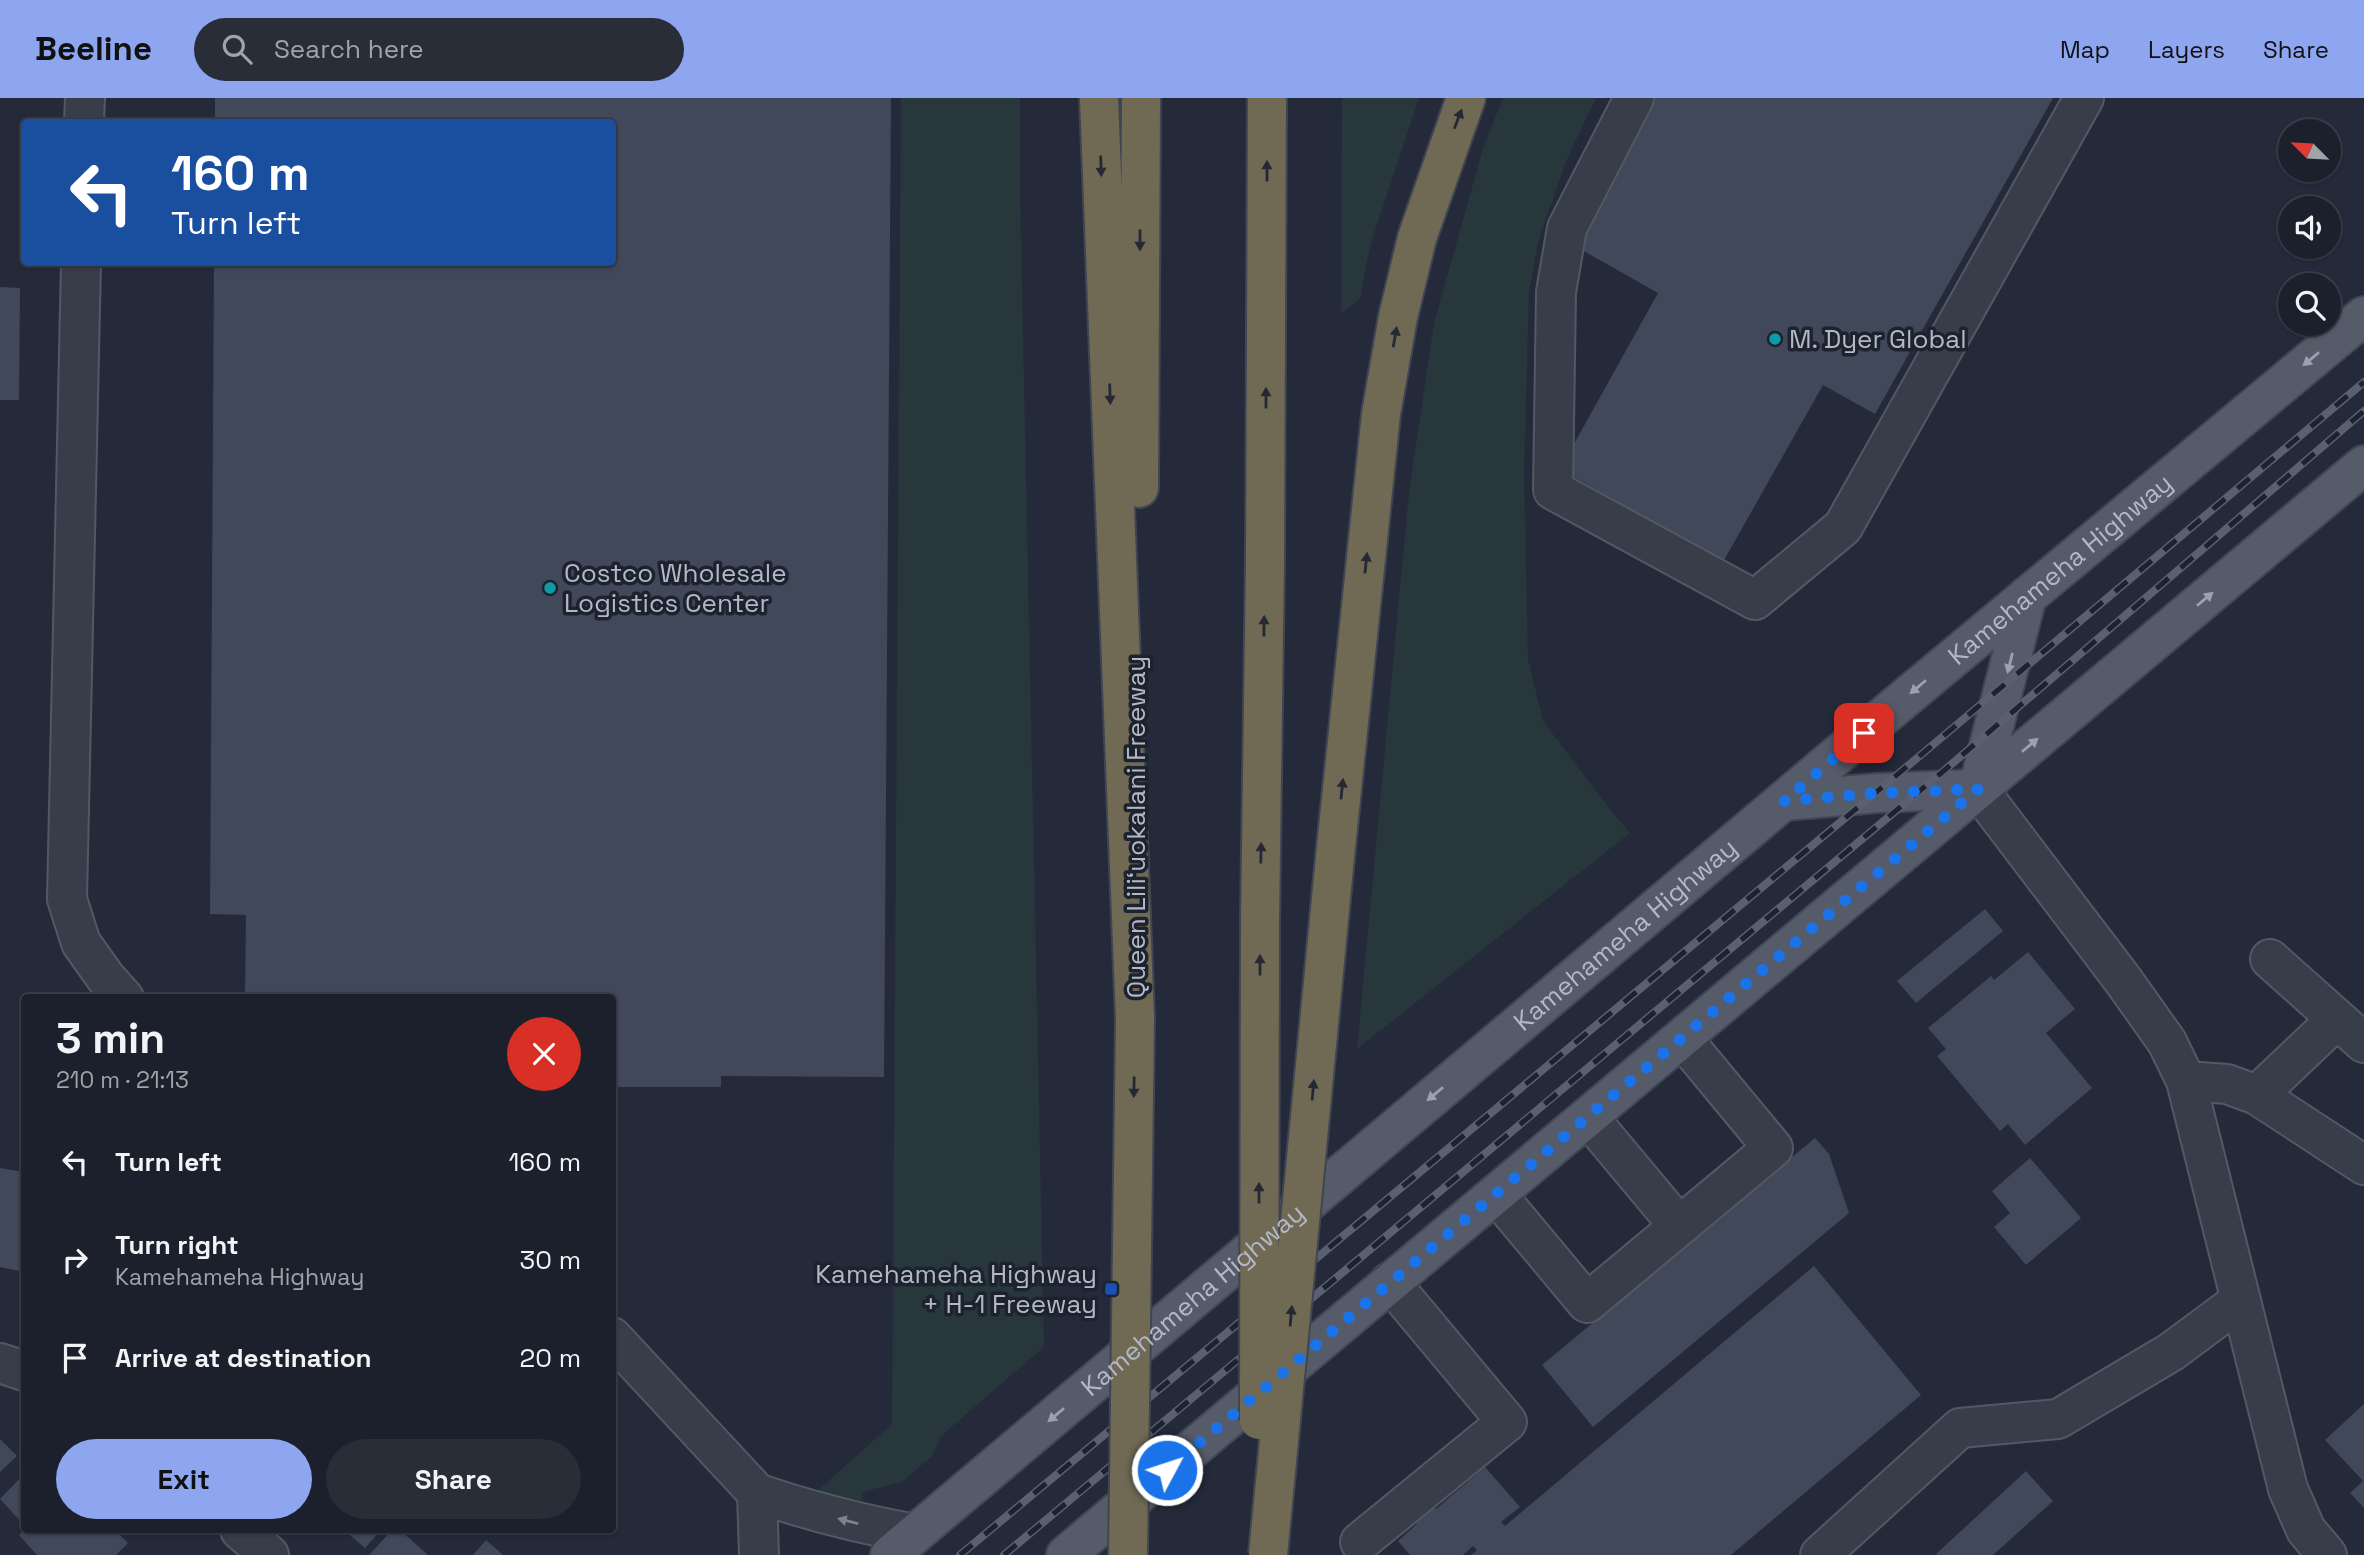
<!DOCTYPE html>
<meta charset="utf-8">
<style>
:root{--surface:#1b202c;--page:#282d38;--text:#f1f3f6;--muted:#a0a3a9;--line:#393e48;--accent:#8ea5f0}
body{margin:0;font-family:"Space Grotesk",sans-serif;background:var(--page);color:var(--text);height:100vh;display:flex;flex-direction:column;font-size:26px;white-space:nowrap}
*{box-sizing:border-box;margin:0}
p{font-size:23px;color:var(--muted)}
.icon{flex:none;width:38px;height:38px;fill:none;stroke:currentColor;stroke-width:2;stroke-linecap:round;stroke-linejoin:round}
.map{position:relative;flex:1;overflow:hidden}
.drawer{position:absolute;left:21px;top:896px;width:595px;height:539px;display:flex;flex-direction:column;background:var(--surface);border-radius:7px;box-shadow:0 2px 5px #0004,0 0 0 2px var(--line)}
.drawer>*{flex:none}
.top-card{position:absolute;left:21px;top:21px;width:595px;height:147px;border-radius:7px;box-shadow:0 2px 5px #0004,0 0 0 2px var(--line);background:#1a4fa0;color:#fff;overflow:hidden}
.needle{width:46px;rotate:294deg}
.fabs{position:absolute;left:2278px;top:21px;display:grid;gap:14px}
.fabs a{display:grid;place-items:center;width:63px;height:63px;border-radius:50%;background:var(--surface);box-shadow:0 2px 5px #0004,0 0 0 2px var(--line);font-size:35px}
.pin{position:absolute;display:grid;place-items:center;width:60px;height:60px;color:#fff;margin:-30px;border-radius:14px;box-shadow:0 4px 10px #0006}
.me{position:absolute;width:77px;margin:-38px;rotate:50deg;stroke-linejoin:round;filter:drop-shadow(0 0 5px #0008)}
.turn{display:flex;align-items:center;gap:24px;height:147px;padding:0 35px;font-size:32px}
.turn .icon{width:91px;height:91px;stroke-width:2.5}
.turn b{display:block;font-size:49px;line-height:60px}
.round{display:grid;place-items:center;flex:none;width:74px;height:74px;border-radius:37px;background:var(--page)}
.head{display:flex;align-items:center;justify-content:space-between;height:119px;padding:0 35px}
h1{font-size:42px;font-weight:800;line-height:52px}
.primary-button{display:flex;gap:14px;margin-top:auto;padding:14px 35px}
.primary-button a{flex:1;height:80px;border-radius:42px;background:var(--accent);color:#111;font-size:28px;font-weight:800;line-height:80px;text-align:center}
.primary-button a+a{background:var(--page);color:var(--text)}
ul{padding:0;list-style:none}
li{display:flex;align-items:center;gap:21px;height:98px;padding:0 35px}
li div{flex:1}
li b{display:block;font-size:26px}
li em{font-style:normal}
header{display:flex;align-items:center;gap:42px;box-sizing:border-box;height:98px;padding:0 35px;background:var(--accent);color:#111}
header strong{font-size:33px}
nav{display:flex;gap:38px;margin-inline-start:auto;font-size:24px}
.search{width:490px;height:63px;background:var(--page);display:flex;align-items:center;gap:18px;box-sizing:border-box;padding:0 24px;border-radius:38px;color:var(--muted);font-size:26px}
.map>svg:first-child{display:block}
</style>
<header>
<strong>Beeline</strong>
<div class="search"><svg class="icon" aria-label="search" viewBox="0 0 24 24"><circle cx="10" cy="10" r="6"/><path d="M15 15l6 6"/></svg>Search here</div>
<nav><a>Map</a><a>Layers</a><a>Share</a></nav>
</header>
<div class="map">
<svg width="2364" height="1457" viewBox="0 0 2364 1457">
<rect width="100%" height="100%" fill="#242a3a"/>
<!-- green -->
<path fill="#27373c" d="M901 0H1020V90L1044 1249 941 1338 932 1358 902 1384 862 1394V1403L832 1400 816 1394 892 1326Z
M1342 0H1419L1370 148 1360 201 1341 215Z
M1503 0H1596L1567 61 1538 144 1529 194 1524 375 1528 561 1543 623 1608 709 1630 735 1357 951 1409 394 1434 225 1484 47Z"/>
<!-- building -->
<path fill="#414859" d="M215 0H891L884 979 721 978V989H612V900H245L246 817 210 816 214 164H612V24H215Z
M1655 0H2053L1875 316 1823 287 1723 464 1560 371 1658 195 1573 147Z
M0 189 20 190 19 302H0Z
M1985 811 2003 833 1916 905 1897 883Z
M2028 854 2075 911 2046 935 2092 990 2025 1047 2008 1026 2000 1033 1937 958 1946 951 1928 930 1991 878 1994 882Z
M1815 1040 1829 1056 1849 1115 1593 1329 1542 1267 1701 1135 1713 1112 1719 1120Z
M2030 1060 2081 1120 2026 1167 1994 1129 2010 1115 1992 1093Z
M0 1070 24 1074V1174L0 1169Z
M1814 1168 1921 1297 1731 1457H1471L1477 1452 1473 1448 1463 1457H1410L1398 1443 1417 1426 1412 1419 1430 1403 1436 1411 1485 1369 1520 1409 1501 1424 1505 1428Z
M2364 1306V1410L2350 1395 2363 1383 2325 1342Z
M0 1341 17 1358 0 1374Z
M2026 1373 2053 1403 1993 1457H1937L1936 1456Z
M24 1376V1427L0 1401Z
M25 1432H115L128 1445 116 1457H37L19 1437Z
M344 1432H381L365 1450Z
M392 1432H400L428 1457H369Z
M486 1442 503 1457H473Z"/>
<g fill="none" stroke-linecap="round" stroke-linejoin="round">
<!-- minor casing -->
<g stroke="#535865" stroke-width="42">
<path id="minor" d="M1634 0 1567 130 1556 194 1553 392 1755 502 1843 429 2084 0
M84 24 85 0
M81 164 67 801 81 845 106 880 124 900
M1978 691 2123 882 2167 944 2186 983 2288 1391 2306 1432 2327 1457
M2270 861 2364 945
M2186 983 2227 986 2257 997 2364 1067
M2257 997 2337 921
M1588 1019 1679 1128
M1496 1096 1587 1205 1773 1050 1682 940
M612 1239 757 1395
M0 1265 24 1273
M240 1432 269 1457
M1360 1444 1507 1324 1390 1184
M759 1457 757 1395C809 1413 861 1426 915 1436
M1820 1457 1960 1330 2058 1321 2171 1254 2241 1202"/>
</g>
<!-- major casing -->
<g stroke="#414653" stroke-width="42">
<g id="major">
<path d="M1978 691 2027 498"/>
<path d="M1784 703 1877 695 1978 691"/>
<path id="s1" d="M890 1457 1904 601 2364 218"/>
<path d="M1066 1457 2364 367"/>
</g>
</g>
<!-- highway casing -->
<g stroke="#404552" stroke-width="42">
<path id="highway" d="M1099 0 1135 921
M1139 390 1141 0
M1335 759 1381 316 1398 219 1417 140 1466 0
M1260 824 1265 463 1267 0"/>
</g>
<!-- minor -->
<use href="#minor" stroke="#383d4a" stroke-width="38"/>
<!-- major -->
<use href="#major" stroke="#565b6a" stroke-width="38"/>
<!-- highway -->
<use href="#highway" stroke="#706a55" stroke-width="38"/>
<!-- rail casing -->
<g stroke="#5a6071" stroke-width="8">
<path id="rail" d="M960 1457 1922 656 2364 284
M1004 1457 1940 676 2364 313"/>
</g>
<!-- rail -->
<use href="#rail" stroke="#1d222f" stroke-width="5" stroke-dasharray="16" stroke-linecap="butt"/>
<!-- highway-bridge casing -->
<g stroke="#404552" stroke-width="42" stroke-linecap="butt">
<path id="highway-bridge" d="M1259 1322 1260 824
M1128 1457 1135 921
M1268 1457 1335 759"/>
</g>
<!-- highway-bridge -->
<use href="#highway-bridge" stroke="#706a55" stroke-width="38"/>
</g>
<!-- one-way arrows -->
<defs><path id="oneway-solid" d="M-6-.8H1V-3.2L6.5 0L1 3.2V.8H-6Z" transform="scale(1.75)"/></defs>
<g fill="#252933">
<use href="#oneway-solid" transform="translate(1458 21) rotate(-69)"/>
<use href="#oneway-solid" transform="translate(1101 68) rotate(88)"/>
<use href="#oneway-solid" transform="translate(1267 73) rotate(-90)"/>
<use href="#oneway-solid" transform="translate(1140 142) rotate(90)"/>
<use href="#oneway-solid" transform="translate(1395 239) rotate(-80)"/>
<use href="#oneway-solid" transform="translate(1110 296) rotate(88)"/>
<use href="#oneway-solid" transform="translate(1266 300) rotate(-90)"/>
<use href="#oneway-solid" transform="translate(1366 465) rotate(-84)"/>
<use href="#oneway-solid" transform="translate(1264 528) rotate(-89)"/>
<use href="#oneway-solid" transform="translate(1342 691) rotate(-84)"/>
<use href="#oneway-solid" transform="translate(1261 755) rotate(-89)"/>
<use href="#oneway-solid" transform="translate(1260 867) rotate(-90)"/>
<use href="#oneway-solid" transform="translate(1134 989) rotate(91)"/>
<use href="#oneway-solid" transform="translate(1313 992) rotate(-85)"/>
<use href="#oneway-solid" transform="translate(1259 1095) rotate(-90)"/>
<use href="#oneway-solid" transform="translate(1291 1218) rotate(-85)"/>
</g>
<g fill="#9ca1af">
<use href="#oneway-solid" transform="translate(2311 261) rotate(140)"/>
<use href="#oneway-solid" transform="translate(2205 501) rotate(-40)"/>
<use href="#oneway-solid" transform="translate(2010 565) rotate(104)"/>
<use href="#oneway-solid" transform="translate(1918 589) rotate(140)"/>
<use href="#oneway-solid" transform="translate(2030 647) rotate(-40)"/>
<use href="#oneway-solid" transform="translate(1435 996) rotate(140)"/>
<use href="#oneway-solid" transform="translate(1056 1317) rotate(140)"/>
</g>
<use fill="#7c818e" href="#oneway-solid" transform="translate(848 1423) rotate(-166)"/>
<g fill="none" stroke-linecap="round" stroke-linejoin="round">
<!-- route -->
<path stroke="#1a73e8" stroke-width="12" stroke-dasharray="0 21.6" d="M1167 1372 1978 691 1877 695 1784 703 1864 635"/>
</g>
<!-- markers -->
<g fill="#0f9aa8" stroke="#1d222f" stroke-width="2.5">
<circle cx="1775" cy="241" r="7"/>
<circle cx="550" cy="490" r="7"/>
</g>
<rect fill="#1a4fb4" stroke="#1d222f" stroke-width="2.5" x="1104" y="1184" width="14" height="14" rx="3.5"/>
<g text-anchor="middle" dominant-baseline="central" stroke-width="7" stroke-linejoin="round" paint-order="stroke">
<!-- poi labels -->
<g font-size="26" fill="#b3b8c6" stroke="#1d222f" text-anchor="start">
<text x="1789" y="241">M. Dyer Global</text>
<text x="564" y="475">Costco Wholesale<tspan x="564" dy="30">Logistics Center</tspan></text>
<text x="1097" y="1176" text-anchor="end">Kamehameha Highway<tspan x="1097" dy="30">+ H-1 Freeway</tspan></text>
</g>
<!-- street labels -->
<g font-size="26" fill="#b3b8c6" stroke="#1d222f">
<text stroke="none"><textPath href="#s1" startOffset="1530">Kamehameha Highway</textPath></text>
<text transform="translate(1136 729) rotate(-90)">Queen Liliʻuokalani Freeway</text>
<text stroke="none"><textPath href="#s1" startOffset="962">Kamehameha Highway</textPath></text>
<text stroke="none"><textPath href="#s1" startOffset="396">Kamehameha Highway</textPath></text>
</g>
</g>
</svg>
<div class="fabs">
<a><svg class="needle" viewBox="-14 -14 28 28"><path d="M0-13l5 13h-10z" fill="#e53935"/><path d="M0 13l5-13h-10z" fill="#a0a3a9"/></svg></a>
<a><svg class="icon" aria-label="sound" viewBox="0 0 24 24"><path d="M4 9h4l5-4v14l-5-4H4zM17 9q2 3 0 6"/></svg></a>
<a><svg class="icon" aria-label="search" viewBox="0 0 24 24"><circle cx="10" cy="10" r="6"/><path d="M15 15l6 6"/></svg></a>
</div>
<div class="pin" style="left:1864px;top:635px;background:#d93025"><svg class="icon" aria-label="arrive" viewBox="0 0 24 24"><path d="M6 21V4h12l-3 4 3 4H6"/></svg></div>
<svg class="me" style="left:1167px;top:1372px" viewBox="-20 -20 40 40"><circle r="17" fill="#1a73e8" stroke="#fff" stroke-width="3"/><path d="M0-11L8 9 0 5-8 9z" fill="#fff"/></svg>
<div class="top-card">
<div class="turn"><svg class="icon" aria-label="left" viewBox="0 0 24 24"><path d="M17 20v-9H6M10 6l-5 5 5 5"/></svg><div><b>160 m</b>Turn left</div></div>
</div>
<section class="drawer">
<div class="head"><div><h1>3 min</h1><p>210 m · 21:13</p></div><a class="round" style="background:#d93025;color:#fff"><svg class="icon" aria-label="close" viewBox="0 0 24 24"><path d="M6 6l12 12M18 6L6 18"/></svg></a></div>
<ul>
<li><svg class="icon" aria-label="left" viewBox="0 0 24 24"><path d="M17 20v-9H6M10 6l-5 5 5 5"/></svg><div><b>Turn left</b></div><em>160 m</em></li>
<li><svg class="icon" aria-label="right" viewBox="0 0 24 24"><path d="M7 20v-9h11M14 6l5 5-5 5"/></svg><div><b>Turn right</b><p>Kamehameha Highway</p></div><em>30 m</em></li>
<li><svg class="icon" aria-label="arrive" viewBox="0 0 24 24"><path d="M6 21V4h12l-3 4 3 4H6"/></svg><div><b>Arrive at destination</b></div><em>20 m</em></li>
</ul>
<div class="primary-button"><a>Exit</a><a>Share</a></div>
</section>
</div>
